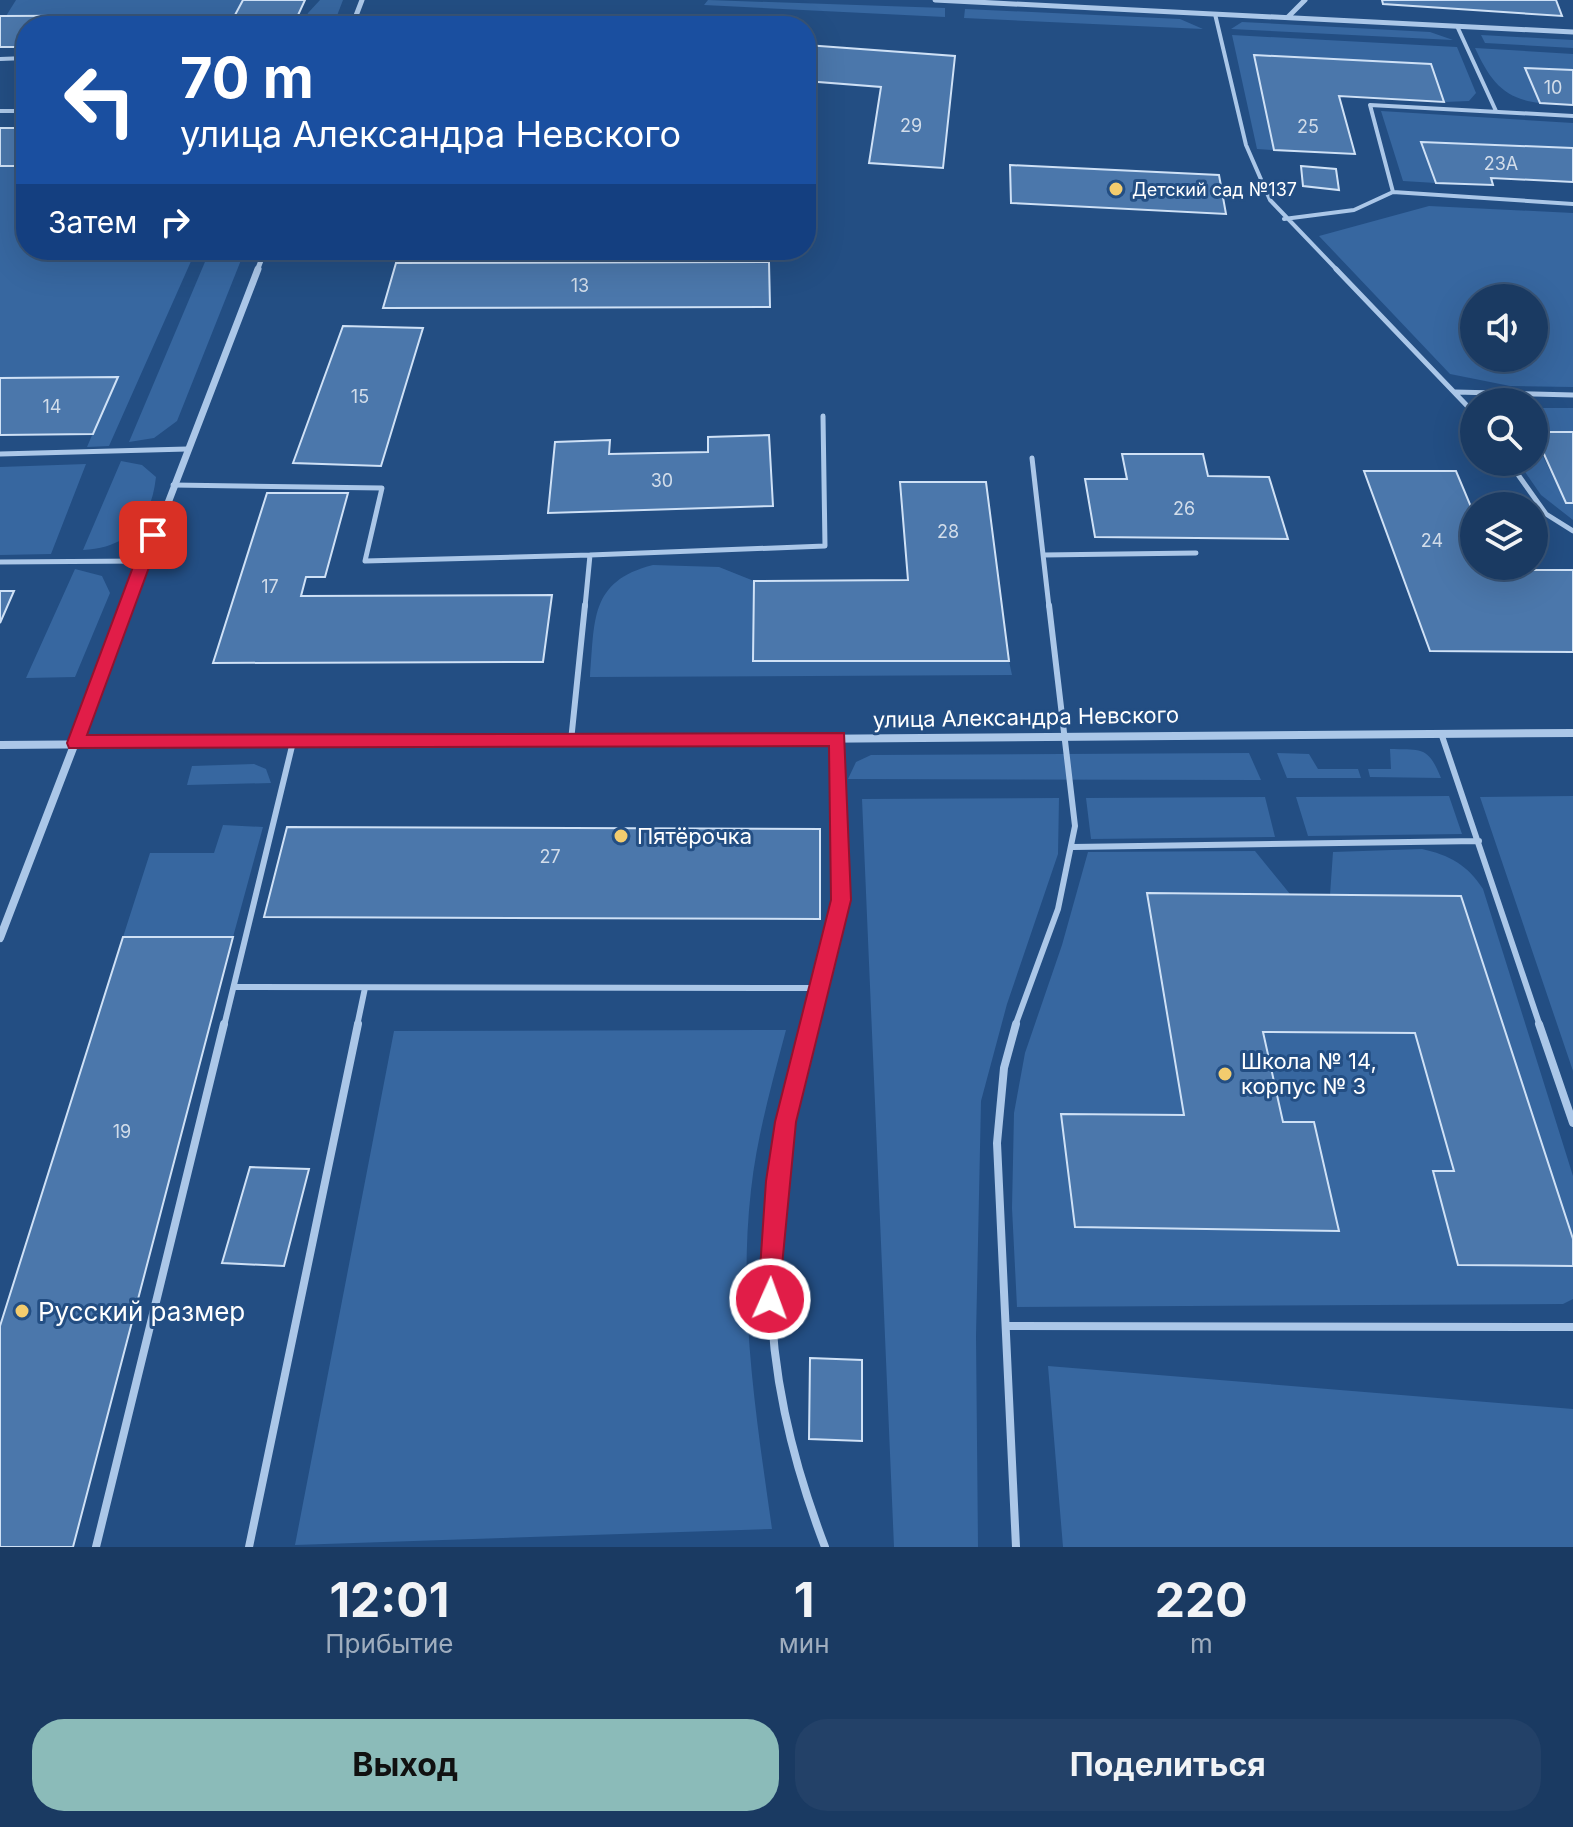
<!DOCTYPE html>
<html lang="ru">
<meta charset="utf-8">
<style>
:root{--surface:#1a3a62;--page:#234168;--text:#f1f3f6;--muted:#9fadbe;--line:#385477;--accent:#8bbbb9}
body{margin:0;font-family:Inter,sans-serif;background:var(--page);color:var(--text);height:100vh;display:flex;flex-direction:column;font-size:30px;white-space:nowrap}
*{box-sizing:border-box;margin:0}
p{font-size:26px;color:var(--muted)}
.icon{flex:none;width:44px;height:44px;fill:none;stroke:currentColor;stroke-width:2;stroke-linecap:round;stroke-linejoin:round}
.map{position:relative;height:1547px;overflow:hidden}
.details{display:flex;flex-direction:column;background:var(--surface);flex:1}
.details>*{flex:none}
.top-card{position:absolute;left:16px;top:16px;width:800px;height:244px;border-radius:32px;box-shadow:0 8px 32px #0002,0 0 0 2px var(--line);background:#1a4fa0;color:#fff;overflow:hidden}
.buttons{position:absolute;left:1460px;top:284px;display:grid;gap:16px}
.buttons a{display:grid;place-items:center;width:88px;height:88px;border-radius:50%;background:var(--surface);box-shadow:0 8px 32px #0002,0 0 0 2px var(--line);font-size:40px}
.pin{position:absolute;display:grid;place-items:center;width:68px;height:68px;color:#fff;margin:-34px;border-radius:16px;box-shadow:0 4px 12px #0006}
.me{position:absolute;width:88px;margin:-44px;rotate:2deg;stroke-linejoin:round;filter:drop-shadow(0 0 6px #0008)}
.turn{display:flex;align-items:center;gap:28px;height:168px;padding:0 32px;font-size:36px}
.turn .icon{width:104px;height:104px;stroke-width:2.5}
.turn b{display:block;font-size:56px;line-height:68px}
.then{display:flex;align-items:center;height:76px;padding:0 32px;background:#0003;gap:16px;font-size:30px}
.eta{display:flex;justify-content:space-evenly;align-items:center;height:136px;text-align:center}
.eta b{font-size:48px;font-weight:700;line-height:56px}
.primary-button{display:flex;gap:16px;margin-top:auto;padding:16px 32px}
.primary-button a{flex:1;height:92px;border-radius:32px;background:var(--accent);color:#111;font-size:32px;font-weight:700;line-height:92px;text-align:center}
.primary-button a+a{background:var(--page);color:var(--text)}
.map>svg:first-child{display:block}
</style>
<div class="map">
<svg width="1573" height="1547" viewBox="0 0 1573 1547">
<rect width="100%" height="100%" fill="#234e83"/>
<!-- green -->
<path fill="#3767a0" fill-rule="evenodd" d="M16 0H243L235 15 6 16Z
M320 0H343L333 26H302L308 13Z
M708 0 945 8V17L704 5Z
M965 9 1180 19 1203 29 964 18Z
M1242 22 1430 32 1453 40 1231 29Z
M1232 35 1457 47 1476 93 1469 101 1444 102 1430 64 1254 56 1274 150 1257 149Z
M1481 35 1573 40V48L1485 43Z
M1475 48 1573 54V70L1526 68 1540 103C1503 99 1490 80 1475 48Z
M1381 111 1573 123V148L1422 142 1436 183 1403 181Z
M0 166H26V250H196L109 446 87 447 117 377 0 378Z
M1429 206 1573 213V387L1510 386 1450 374 1319 236ZM1474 298H1534V358H1474Z
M210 250H245L177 421 154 438 129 442Z
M1534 408H1573V432H1534Z
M1534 438 1566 503H1573V520L1541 495 1518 462H1534Z
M121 461 142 465 156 477C151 522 128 548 83 550Z
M86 464 51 554 0 555V467Z
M653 565 719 567 754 581 753 661H1009L1012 675 590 677C595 621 589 581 653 565Z
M75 569 102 576 110 593 75 677 26 678Z
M1390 749C1422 750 1428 746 1441 778L1370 777 1368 769H1391Z
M1249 753 1261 780 848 779 856 762 871 755Z
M1277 753 1309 754 1318 769H1358L1361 778H1287Z
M254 764 266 769 271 783 187 785 192 766Z
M1449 796 1462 834 1308 836 1296 797Z
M1573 796V1071L1480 797Z
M1265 797 1275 837 1091 839 1086 798Z
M1059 798 1058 854 1007 1004 981 1101 976 1336 978 1547H894L862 799Z
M223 825 263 827 233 937H123L150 853H214Z
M1422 849C1449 855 1468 865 1483 889L1573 1176V1239L1461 896 1330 895 1333 852Z
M1255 851 1290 894 1147 893 1184 1115 1062 1114 1075 1227 1338 1231 1314 1122H1283L1263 1032 1415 1033 1454 1171 1433 1172 1458 1264 1573 1266V1299L1563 1304 1017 1307 1012 1208 1014 1113 1025 1053 1062 945 1088 852Z
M786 1030C772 1083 757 1136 751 1190 738 1304 756 1416 772 1529L295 1545 394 1031Z
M1048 1366 1573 1409V1547H1063Z"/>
<!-- building -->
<path fill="#4b77ab" stroke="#cfe1f6" stroke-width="2" d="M243 0H305L293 26H272L277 15H235Z
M1382 0H1556L1562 16 1383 4Z
M277 15 272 26H26V47H0V16Z
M806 45 955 56 943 168 869 163 881 87 806 81Z
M1254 55 1431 64 1444 102 1339 96 1355 154 1274 150Z
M1525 68 1573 70V105L1540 103Z
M0 128H26V166H0Z
M1421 142 1573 148V182L1491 178 1493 185 1436 183Z
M1010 165 1219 175 1226 214 1011 203Z
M1301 166 1336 169 1339 190 1303 186Z
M769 262 770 307 383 308 396 263Z
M343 326 423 328 381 466 293 463Z
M118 377 93 434 0 435V378Z
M1534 432H1573V503H1566Z
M769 435 773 506 548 513 555 442 610 440 609 454 708 452V437Z
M1122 454H1203L1208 476 1269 477 1288 539 1095 537 1085 479H1127Z
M1364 471H1456L1474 514V566H1496L1497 570H1573V652L1430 651Z
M900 482H986L1009 661H753L754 581 908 580Z
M267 493H348L325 577H306L301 596 552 595 543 662 213 663Z
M0 591H14L0 623Z
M287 827 820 829V919L264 917Z
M1147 893 1461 896 1573 1239V1266L1458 1265 1433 1171H1454L1415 1033 1263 1032 1283 1122H1314L1339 1231 1075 1227 1061 1114 1184 1115Z
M123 937H233L73 1547H0V1326Z
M250 1167 309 1169 284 1266 222 1263Z
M810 1358 862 1360V1441L809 1439Z"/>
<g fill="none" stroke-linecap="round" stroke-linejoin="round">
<!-- service-far3 -->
<path stroke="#abc7e8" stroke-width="4" d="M1215 14 1246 145 1270 200 1338 271
M1457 26 1496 111
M0 59 26 58
M0 111H26
M1393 192 1573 204
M1284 219 1354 210 1393 192 1370 105 1573 116"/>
<!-- service-far2 -->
<path stroke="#abc7e8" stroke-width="5" d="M1336 269 1474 413
M1455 392 1573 395
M0 454 187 449
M1032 458 1049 607
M1509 462 1546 514 1573 531
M173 485 382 488 365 561 590 555 585 607
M590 555 825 546 823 416
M1043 555 1196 553
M0 562 143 561"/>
<!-- service-far1 -->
<path stroke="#abc7e8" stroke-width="6" d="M1441 733 1540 1026
M571 741 585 605
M1073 847 1479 841
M234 987 820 988
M224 1026 293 742
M357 1026 365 988
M812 1026 841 902 843 841 838 738
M1015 1026 1058 909 1075 826 1049 605"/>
<!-- service -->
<path stroke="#abc7e8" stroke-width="8" d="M813 1024C756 1216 753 1358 825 1547
M1016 1024 1004 1068 997 1143 1016 1547
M1539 1024 1573 1123
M1007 1326 1573 1327
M96 1547 224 1024
M249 1547 358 1024"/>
<!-- minor-far2 -->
<path stroke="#abc7e8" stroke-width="5" d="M935 0 1573 32
M1288 17 1305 0
M352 26 362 0
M257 271 265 250"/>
<!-- minor-far1 -->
<path stroke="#abc7e8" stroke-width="7" d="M128 607 258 269"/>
<!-- minor -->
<path stroke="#abc7e8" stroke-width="8" d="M0 745 1573 733
M0 938 128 605"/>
</g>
<!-- route -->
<path fill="#e11d48" stroke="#92132f" stroke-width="2" d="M153 530 161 535 87 735 844 733 851 900 796 1122 778 1307 770 1310 762 1307 758 1299 766 1181 775 1122 831 900 829 746 69 748 67 743 145 535Z"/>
<!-- markers -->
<g fill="#f3cc6e" stroke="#234e83" stroke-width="3">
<circle cx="1116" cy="189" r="8"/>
<circle cx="621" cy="836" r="8"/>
<circle cx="1225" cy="1074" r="8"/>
<circle cx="22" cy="1311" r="8"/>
</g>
<g text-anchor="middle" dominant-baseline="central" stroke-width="6" stroke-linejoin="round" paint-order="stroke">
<!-- number labels -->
<g font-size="18" fill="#d2ddea">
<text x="1553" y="87">10</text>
<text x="911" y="125">29</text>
<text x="1308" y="126">25</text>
<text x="1501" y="163">23А</text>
<text x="580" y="285">13</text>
<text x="360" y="396">15</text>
<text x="52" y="406">14</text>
<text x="662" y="480">30</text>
<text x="1184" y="508">26</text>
<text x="948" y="531">28</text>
<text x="1432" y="540">24</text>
<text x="270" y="586">17</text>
<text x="550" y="856">27</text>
<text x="122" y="1131">19</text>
</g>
<!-- far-poi labels -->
<g font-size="18" fill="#fff" stroke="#234e83" text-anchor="start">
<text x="1132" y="189">Детский сад №137</text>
</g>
<!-- street labels -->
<g font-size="22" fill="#fff" stroke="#234e83">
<text transform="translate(1026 717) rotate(-1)">улица Александра Невского</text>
</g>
<!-- poi labels -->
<g font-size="22" fill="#fff" stroke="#234e83" text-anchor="start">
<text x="637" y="836">Пятёрочка</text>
<text x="1241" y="1061">Школа № 14,<tspan x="1241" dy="25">корпус № 3</tspan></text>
</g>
<!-- near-poi labels -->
<g font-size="26" fill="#fff" stroke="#234e83" text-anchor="start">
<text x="38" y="1311">Русский размер</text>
</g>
</g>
</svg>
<div class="buttons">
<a><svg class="icon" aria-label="sound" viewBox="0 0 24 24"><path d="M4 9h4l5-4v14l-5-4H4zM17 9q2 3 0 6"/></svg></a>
<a><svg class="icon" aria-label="search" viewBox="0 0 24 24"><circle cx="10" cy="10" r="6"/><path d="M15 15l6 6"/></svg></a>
<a><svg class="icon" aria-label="layers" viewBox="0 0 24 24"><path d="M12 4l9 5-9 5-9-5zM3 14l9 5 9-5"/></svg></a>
</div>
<div class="pin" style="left:153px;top:535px;background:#d93025"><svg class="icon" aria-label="arrive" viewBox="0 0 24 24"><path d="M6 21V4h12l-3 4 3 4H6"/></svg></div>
<svg class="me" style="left:770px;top:1299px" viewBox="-20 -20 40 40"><circle r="17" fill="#e11d48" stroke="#fff" stroke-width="3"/><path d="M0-11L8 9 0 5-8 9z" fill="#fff"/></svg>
<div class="top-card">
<div class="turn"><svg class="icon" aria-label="left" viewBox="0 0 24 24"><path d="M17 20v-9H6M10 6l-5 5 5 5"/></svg><div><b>70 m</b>улица Александра Невского</div></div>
<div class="then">Затем<svg class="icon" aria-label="right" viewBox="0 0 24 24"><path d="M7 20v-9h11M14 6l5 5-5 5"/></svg></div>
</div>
</div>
<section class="details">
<div class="eta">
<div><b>12:01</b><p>Прибытие</p></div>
<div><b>1</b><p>мин</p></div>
<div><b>220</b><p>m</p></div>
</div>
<div class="primary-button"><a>Выход</a><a>Поделиться</a></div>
</section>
